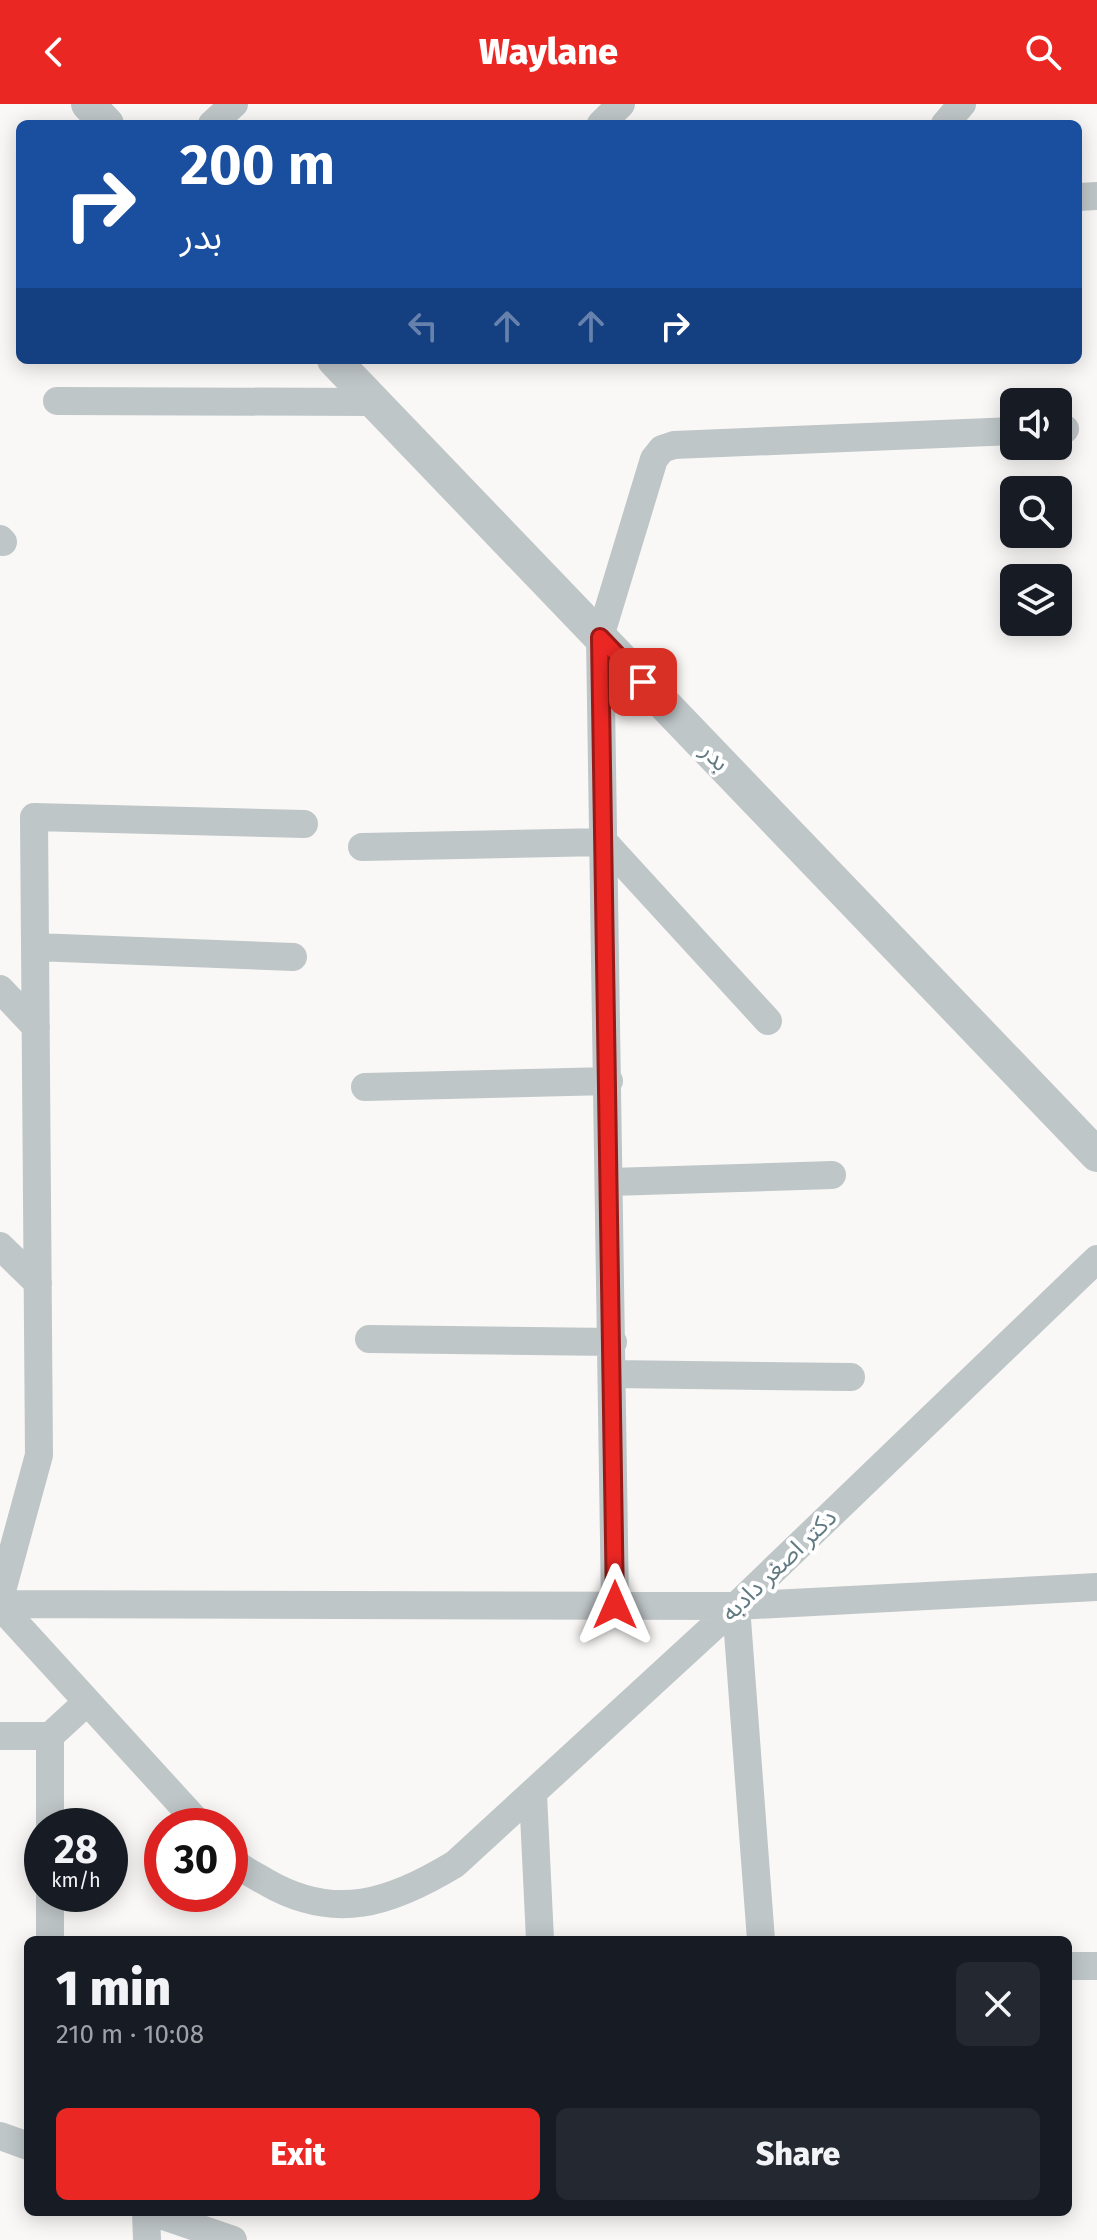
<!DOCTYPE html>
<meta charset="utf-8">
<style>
:root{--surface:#171b24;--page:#242831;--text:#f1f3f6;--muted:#9ea1a6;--accent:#eb2724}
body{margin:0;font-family:"Fira Sans","Noto Sans Arabic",sans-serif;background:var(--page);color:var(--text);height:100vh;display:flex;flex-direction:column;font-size:30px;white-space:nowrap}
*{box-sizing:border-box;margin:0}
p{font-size:26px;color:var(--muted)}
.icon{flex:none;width:44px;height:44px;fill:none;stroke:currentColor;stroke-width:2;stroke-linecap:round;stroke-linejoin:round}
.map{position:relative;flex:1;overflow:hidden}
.side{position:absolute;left:24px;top:1832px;width:1048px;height:280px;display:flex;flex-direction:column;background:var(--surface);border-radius:12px;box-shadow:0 4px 20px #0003}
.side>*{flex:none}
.banner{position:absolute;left:16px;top:16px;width:1066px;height:244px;border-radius:12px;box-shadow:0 4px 20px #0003;background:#1a4fa0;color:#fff;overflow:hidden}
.tools{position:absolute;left:1000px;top:284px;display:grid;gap:16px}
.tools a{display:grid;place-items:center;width:72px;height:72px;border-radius:12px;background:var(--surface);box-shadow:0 4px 20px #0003;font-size:40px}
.speed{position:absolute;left:24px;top:1704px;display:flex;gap:16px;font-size:40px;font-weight:700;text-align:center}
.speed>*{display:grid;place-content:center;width:104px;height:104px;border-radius:50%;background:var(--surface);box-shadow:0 4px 20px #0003;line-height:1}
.speed small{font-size:20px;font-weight:400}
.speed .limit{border:12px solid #d22;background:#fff;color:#111}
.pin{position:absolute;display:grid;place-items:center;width:68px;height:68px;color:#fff;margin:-34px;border-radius:16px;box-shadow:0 4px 12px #0006}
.me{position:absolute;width:88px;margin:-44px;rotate:0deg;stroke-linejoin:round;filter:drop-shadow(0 0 6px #0008)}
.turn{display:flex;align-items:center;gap:28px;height:168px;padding:0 32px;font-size:36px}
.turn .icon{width:104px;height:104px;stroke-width:2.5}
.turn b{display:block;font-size:56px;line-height:68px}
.lanes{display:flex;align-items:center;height:76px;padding:0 32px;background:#0003;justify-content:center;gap:40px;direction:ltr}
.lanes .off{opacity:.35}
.round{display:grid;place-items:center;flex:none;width:84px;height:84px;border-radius:12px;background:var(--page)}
.overview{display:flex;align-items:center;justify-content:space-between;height:136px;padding:0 32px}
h1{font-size:48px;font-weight:800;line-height:60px}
.primary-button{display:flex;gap:16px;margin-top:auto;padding:16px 32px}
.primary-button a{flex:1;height:92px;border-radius:12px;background:var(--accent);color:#fff;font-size:32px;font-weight:800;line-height:92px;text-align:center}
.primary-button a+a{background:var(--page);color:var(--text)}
header{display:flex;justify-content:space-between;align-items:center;height:104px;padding:0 32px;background:var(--accent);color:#fff;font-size:36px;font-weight:800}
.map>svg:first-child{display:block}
</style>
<header><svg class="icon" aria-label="back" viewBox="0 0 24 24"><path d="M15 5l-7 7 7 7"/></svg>Waylane<svg class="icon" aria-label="search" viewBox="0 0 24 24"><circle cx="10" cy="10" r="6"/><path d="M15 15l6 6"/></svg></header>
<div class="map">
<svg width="1097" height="2136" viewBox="0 0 1097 2136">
<rect width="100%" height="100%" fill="#f9f8f6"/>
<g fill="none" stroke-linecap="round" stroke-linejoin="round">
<!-- minor -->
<path stroke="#bfc6c8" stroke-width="28" d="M212 20 234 0
M601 20 621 0
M945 20 962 0
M1078 93 1097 92
M57 297 374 298
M1058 325H1065
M0 435 3 438
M362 743 604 738 768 917
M35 843 293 853
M0 885 36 923
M365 983 609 977
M611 1078 832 1071
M0 1142 38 1179
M369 1235 613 1238
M613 1270 851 1273
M0 1494 39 1351 34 713 304 720
M0 1500 736 1502 1097 1483
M615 1501 600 533 654 355 662 345 674 341 1014 327
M0 1502 201 1722
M736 1502 761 1836
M0 1632H50L87 1598
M533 1690 540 1836
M50 1722V1632
M230 1754C239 1764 254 1771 266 1778 335 1818 391 1799 455 1760L736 1502 1097 1155
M50 1836V1790
M1068 1862H1097
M0 2032 28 2042
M146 2108 147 2136
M152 2108 233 2136"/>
<!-- tertiary -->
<path stroke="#bfc6c8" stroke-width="34" d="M88 0 107 20
M334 256 1097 1051"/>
</g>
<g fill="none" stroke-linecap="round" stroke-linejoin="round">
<!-- route casing -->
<g stroke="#991917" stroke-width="20">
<path id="route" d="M615 1501 600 533 643 578"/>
</g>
<!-- route -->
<use href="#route" stroke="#eb2724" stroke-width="14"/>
</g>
<g text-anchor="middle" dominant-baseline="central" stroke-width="8" stroke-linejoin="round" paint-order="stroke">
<!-- street labels -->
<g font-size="24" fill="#627a82" stroke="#fff">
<text transform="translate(715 653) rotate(46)">بدر</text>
<text transform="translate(779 1461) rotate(-44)">دکتر اصغر دادبه</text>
</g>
</g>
</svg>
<div class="tools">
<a><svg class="icon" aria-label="sound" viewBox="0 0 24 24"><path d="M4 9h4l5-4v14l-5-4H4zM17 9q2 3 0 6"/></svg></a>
<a><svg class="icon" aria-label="search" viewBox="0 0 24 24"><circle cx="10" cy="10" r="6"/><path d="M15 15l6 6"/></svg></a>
<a><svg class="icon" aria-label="layers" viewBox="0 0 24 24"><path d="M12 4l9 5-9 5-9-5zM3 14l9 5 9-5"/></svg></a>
</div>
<div class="speed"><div>28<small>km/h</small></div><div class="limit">30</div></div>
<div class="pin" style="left:643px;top:578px;background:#d93025"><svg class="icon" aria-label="arrive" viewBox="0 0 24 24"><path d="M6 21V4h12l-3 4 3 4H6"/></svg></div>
<svg class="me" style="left:615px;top:1501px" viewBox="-20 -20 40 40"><path d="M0-17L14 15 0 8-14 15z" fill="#eb2724" stroke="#fff" stroke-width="4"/></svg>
<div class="banner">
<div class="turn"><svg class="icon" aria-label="right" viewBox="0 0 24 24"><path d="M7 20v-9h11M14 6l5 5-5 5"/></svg><div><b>200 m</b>بدر</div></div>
<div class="lanes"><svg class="icon off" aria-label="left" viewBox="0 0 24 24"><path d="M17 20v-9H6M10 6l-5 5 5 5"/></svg><svg class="icon off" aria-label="ahead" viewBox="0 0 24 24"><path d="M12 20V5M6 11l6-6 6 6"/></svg><svg class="icon off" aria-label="ahead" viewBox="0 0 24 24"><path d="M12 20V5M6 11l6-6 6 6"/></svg><svg class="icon" aria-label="right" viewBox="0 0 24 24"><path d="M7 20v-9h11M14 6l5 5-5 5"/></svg></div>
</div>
<section class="side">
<div class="overview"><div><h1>1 min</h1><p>210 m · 10:08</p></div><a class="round"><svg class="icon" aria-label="close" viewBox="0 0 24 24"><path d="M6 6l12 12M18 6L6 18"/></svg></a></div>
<div class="primary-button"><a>Exit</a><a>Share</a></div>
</section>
</div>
